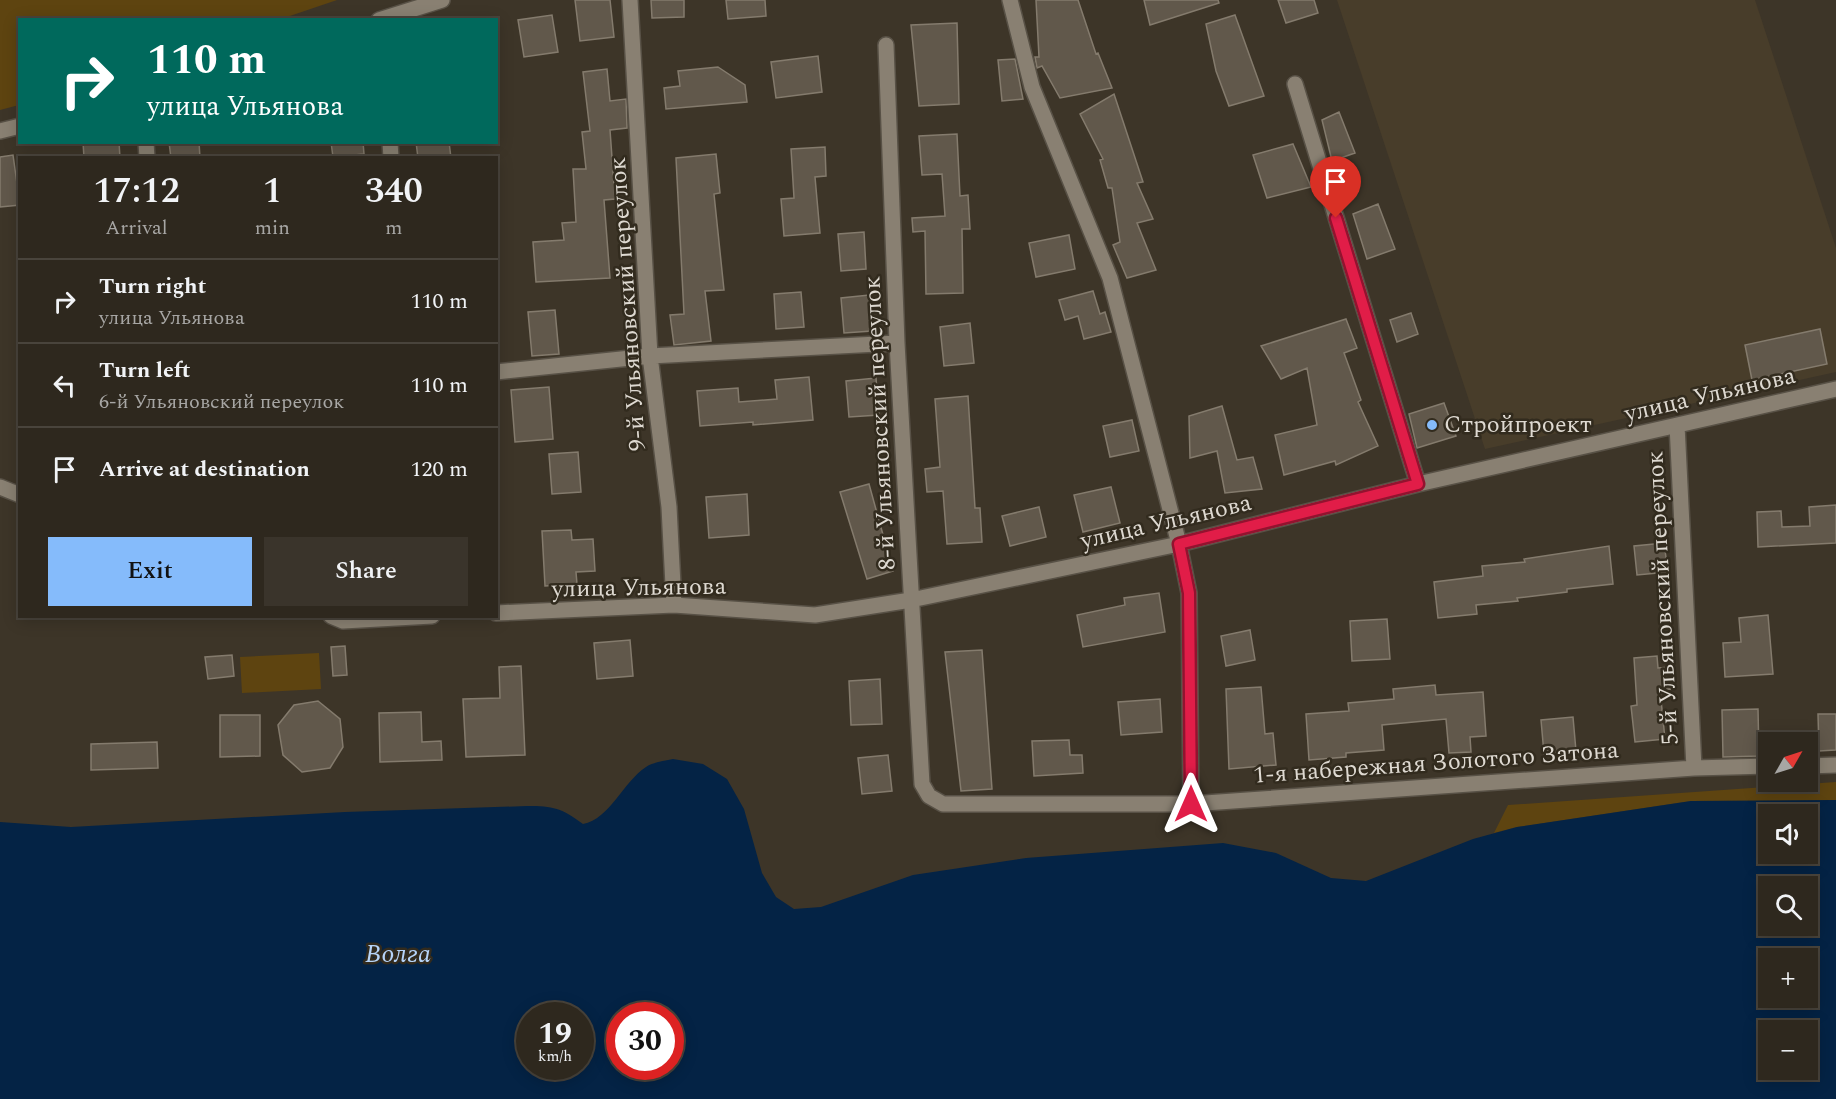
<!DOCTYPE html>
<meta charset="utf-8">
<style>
:root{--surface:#2e281e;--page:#3a342b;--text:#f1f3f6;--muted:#a7a6a4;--line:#49443c;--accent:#85bbfb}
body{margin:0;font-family:Spectral,serif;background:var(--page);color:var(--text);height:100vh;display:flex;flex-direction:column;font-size:22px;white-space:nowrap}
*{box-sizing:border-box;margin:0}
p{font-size:20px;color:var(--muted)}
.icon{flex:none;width:33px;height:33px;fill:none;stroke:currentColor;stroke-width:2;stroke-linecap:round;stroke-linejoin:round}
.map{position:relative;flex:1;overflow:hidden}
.sheet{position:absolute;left:18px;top:156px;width:480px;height:462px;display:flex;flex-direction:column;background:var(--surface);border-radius:0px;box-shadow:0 3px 15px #0003,0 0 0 2px var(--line)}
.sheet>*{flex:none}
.hud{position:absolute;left:18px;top:18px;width:480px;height:126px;border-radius:0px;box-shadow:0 3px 15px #0003,0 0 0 2px var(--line);background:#00695c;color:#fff;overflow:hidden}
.needle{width:39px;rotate:51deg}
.controls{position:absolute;left:1758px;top:732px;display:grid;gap:12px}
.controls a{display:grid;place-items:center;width:60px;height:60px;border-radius:0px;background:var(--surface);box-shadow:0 3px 15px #0003,0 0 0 2px var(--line);font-size:30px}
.speed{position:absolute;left:516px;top:1002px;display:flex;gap:12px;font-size:30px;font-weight:700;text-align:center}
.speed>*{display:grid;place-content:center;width:78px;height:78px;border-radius:50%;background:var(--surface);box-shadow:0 3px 15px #0003,0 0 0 2px var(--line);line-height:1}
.speed small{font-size:15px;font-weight:400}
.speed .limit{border:9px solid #d22;background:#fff;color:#111}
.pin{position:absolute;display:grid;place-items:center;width:51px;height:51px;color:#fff;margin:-62px -26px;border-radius:50% 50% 50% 0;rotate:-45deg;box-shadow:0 0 6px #0007}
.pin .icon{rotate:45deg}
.me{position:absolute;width:66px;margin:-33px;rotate:0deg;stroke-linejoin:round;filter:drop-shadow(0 0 4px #0008)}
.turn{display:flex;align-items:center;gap:21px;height:126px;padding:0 30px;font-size:27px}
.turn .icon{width:78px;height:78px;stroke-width:2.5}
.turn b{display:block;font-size:42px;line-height:51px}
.eta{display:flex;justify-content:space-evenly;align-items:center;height:102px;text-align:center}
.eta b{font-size:36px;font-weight:600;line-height:42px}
.action{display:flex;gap:12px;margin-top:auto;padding:12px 30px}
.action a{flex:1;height:69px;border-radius:0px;background:var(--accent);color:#111;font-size:24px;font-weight:600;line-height:69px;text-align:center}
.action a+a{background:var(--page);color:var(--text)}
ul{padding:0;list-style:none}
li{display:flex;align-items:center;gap:18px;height:84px;padding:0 30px;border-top:2px solid var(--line)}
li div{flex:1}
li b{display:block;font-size:22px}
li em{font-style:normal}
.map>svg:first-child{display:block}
</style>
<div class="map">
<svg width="1836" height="1099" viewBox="0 0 1836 1099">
<rect width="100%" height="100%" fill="#3d3528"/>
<!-- built -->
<path fill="#483d2a" d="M1337 0H1755L1836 248V372L1485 449Z"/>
<!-- green -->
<path fill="#5e4410" d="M0 0H337L281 19 20 20 19 105 0 110Z
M319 653 321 689 242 693 240 657Z
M1836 782V800L1691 801 1517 827 1494 833 1508 805Z"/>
<!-- water -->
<path fill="#042345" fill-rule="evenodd" d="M673 759 703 764 727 779 744 809 762 873 776 897 794 909 821 907 913 875 1026 858 1223 843 1276 853 1331 878 1366 881 1473 839 1517 827 1691 801 1836 800V1099H0V822L71 827 345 812 527 806C553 806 562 808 583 824 610 819 623 782 646 767 653 762 665 761 673 759ZM1808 814V854H1768V814ZM1768 886H1808V926H1768ZM1768 958H1808V998H1768ZM530 1016H580V1066H530ZM620 1016H670V1066H620ZM1808 1030V1070H1768V1030Z"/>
<!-- building -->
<path fill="#61584b" stroke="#847b6d" stroke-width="1.5" d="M575 0H610L614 37 580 41Z
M651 0H684V17L652 18Z
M726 0H765L766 16 728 19Z
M1036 0H1078L1096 54 1098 53 1112 88 1060 98 1042 66 1037 68 1035 57H1039Z
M1144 0H1218L1219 3 1150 25Z
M1278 0H1314L1318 13 1286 23Z
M552 15 558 52 524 57 518 20Z
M1235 15 1264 96 1229 106 1216 71 1206 24Z
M957 23 959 104 919 106 911 25Z
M818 56 822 92 776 98 771 62Z
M1015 59 1023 99 1002 101 998 60Z
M718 67 745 85 747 102 666 109 664 88 680 86 678 71Z
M607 69 610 101 626 99 627 128 610 130 615 199 604 200 610 278 536 282 533 242 564 240 562 223 576 222 573 169H586L582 132 590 131 583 72Z
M1114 94 1143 182 1137 183 1153 219 1137 223 1156 270 1127 278 1113 245 1120 242 1112 188H1108L1100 160 1103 159 1080 114Z
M1339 112 1355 153 1332 161 1322 120Z
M957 134 960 196 968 195 970 229H962L963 293 926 294 925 231 913 232 912 218 945 216 942 174 922 175 919 136Z
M83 142H119L120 158H84Z
M169 142H199L200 158H171Z
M331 142H363L364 154 333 157Z
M416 142H449L451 158H418Z
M1293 144 1311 187 1267 198 1253 155Z
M825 147 826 176 815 177 820 233 784 236 781 199 794 198 791 149Z
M716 154 720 193 714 194 724 290 705 291 711 341 674 345 670 315 684 314 676 158Z
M13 155 20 205 0 207V157Z
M1378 204 1395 249 1367 259 1353 214Z
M864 232 866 269 841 271 838 234Z
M1069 235 1075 269 1036 277 1029 243Z
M1093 291 1100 314 1105 312 1111 332 1084 339 1078 316 1065 320 1059 300Z
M801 292 804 327 776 329 774 294Z
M869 295 872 331 844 333 841 298Z
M555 310 559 354 532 356 528 312Z
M1411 313 1418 334 1397 342 1390 320Z
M1346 319 1357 348 1344 353 1361 400 1358 402 1378 446 1336 465 1335 461 1284 475 1275 435 1317 425 1307 368 1281 379 1261 346Z
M970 323 974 363 944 366 940 327Z
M1820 329 1827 364 1752 380 1745 345Z
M809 377 813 420 753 425V422L700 426 697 391 738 388 739 402 777 399 775 380Z
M876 378 879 415 849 417 846 381Z
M549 387 553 439 515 442 511 390Z
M968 396 975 508H980L982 542 947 544 943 491 927 492 925 469 940 467 935 399Z
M1444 403 1456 436 1417 448 1409 414Z
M1222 406 1237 460 1253 457 1262 489 1225 493 1217 451 1190 458 1189 416Z
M1132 420 1139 451 1110 457 1103 426Z
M578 452 581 492 552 494 549 454Z
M869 484 893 571 867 579 840 492Z
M1111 487 1120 523 1083 532 1074 495Z
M747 494 749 535 709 538 706 497Z
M1836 505V543L1758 547 1757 512 1781 511 1782 527 1810 526 1809 507Z
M1039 507 1046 537 1010 546 1002 516Z
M571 530 572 540 593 539 595 571 576 572 577 584 545 586 542 531Z
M1664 543 1668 572 1637 575 1634 546Z
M1609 546 1613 584 1567 589V592L1517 598 1518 601 1476 605 1477 614 1438 618 1434 582 1483 576 1482 566 1525 562 1524 559Z
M1159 593 1165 632 1083 647 1077 615 1125 605 1124 598Z
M1768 615 1773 674 1725 677 1723 643 1741 642 1739 618Z
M1387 619 1390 659 1352 661 1350 621Z
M1250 630 1255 660 1226 666 1221 636Z
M630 640 633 676 597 679 594 643Z
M345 646 347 675 333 676 331 647Z
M982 650 992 789 961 791 945 652Z
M232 655 234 676 208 679 205 657Z
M1657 656 1658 668 1670 667 1672 689 1660 690 1665 739 1635 742 1631 706 1637 705 1634 658Z
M521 666 525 755 466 757 463 699 500 698 499 667Z
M880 679 882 724 851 725 849 681Z
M1435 685 1436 695 1483 692 1486 736 1470 737 1471 752 1449 753 1446 719 1382 725 1384 750 1346 753V757L1309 760 1306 714 1349 711 1348 703 1394 699 1393 689Z
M1261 687 1265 734 1273 733 1276 765 1229 769 1226 689Z
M1160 699 1162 732 1121 735 1118 702Z
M318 701 340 719 343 747 330 768 302 772 283 755 278 725 294 705Z
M1758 709 1759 756 1723 757 1722 710Z
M421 712 422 742 441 741 442 760 380 762 379 713Z
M1818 714H1836V750L1819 751Z
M220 715H260V756L220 757Z
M1573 717 1576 751 1544 754 1541 720Z
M1069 740 1070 755H1082L1083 773 1034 776 1032 741Z
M157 742 158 768 91 770V744Z
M888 755 892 791 862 794 858 758Z"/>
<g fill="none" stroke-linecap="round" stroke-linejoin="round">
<!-- minor casing -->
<g stroke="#585146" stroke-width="18">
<path id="minor" d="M630 0 650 356 669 507 674 605
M1010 0 1032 87 1110 278 1179 544 1189 593 1191 804
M379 20 442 0
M886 45 897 343 922 784 929 796 943 804H1191L1694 768 1768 766
M1295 84 1418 484
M0 131 20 126
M146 142 147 158
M390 142 391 158
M496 372 650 356 897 343
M1677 425 1694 768
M0 487 20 495
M496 613 674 605 815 615 911 600 1179 544 1418 484 1836 389
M331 616 343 621 432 616
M1808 766 1836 765"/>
</g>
<!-- minor -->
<use href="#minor" stroke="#898072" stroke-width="15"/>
</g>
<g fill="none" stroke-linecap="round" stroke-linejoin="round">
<!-- route casing -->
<g stroke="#92132f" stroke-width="15">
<path id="route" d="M1191 804 1189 593 1179 544 1418 484 1336 218"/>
</g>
<!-- route -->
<use href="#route" stroke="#e11d48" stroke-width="10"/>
</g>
<!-- markers -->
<circle fill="#85bbfb" stroke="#322b1e" stroke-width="2" cx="1432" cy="425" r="6"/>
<g text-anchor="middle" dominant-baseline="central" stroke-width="5" stroke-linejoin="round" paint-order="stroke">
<!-- street labels -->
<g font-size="24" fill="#ded9d1" stroke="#322b1e">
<text transform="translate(628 304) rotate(-94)">9-й Ульяновский переулок</text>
<text transform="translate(1710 395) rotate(-13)">улица Ульянова</text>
<text transform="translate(880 423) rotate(-93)">8-й Ульяновский переулок</text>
<text transform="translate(1166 522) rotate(-13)">улица Ульянова</text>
<text transform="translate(639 588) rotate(-1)">улица Ульянова</text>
<text transform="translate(1663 598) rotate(-93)">5-й Ульяновский переулок</text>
<text transform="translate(1436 763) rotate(-4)">1-я набережная Золотого Затона</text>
</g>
<!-- poi labels -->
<g font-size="24" fill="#ded9d1" stroke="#322b1e" text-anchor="start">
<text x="1444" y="425">Стройпроект</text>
</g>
<!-- water labels -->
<g font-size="26" font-style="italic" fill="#b6d4f9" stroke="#322b1e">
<text x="398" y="954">Волга</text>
</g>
</g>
</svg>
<div class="controls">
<a><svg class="needle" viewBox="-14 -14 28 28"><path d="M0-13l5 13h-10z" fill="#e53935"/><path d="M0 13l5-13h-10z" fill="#a7a6a4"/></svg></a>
<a><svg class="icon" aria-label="sound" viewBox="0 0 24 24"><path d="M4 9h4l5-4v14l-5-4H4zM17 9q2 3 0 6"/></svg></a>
<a><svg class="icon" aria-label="search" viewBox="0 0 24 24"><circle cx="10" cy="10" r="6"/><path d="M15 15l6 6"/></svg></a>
<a>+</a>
<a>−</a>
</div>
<div class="speed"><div>19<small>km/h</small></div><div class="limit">30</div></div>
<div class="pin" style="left:1336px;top:218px;background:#d93025"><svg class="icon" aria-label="arrive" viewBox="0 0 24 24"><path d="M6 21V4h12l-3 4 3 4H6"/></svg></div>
<svg class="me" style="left:1191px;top:804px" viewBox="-20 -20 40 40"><path d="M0-17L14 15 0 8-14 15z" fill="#e11d48" stroke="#fff" stroke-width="4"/></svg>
<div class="hud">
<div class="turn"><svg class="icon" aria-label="right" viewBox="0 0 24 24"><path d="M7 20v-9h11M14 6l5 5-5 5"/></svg><div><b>110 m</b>улица Ульянова</div></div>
</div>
<section class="sheet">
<div class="eta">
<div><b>17:12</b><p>Arrival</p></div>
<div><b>1</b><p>min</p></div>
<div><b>340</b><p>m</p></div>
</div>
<ul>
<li><svg class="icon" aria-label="right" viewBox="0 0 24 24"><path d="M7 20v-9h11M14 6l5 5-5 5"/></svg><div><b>Turn right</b><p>улица Ульянова</p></div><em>110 m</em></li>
<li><svg class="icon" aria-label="left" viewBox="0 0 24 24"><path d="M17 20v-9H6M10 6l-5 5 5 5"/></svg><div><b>Turn left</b><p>6-й Ульяновский переулок</p></div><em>110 m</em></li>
<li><svg class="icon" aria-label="arrive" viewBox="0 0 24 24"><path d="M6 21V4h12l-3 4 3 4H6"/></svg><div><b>Arrive at destination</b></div><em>120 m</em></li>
</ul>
<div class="action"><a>Exit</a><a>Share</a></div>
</section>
</div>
